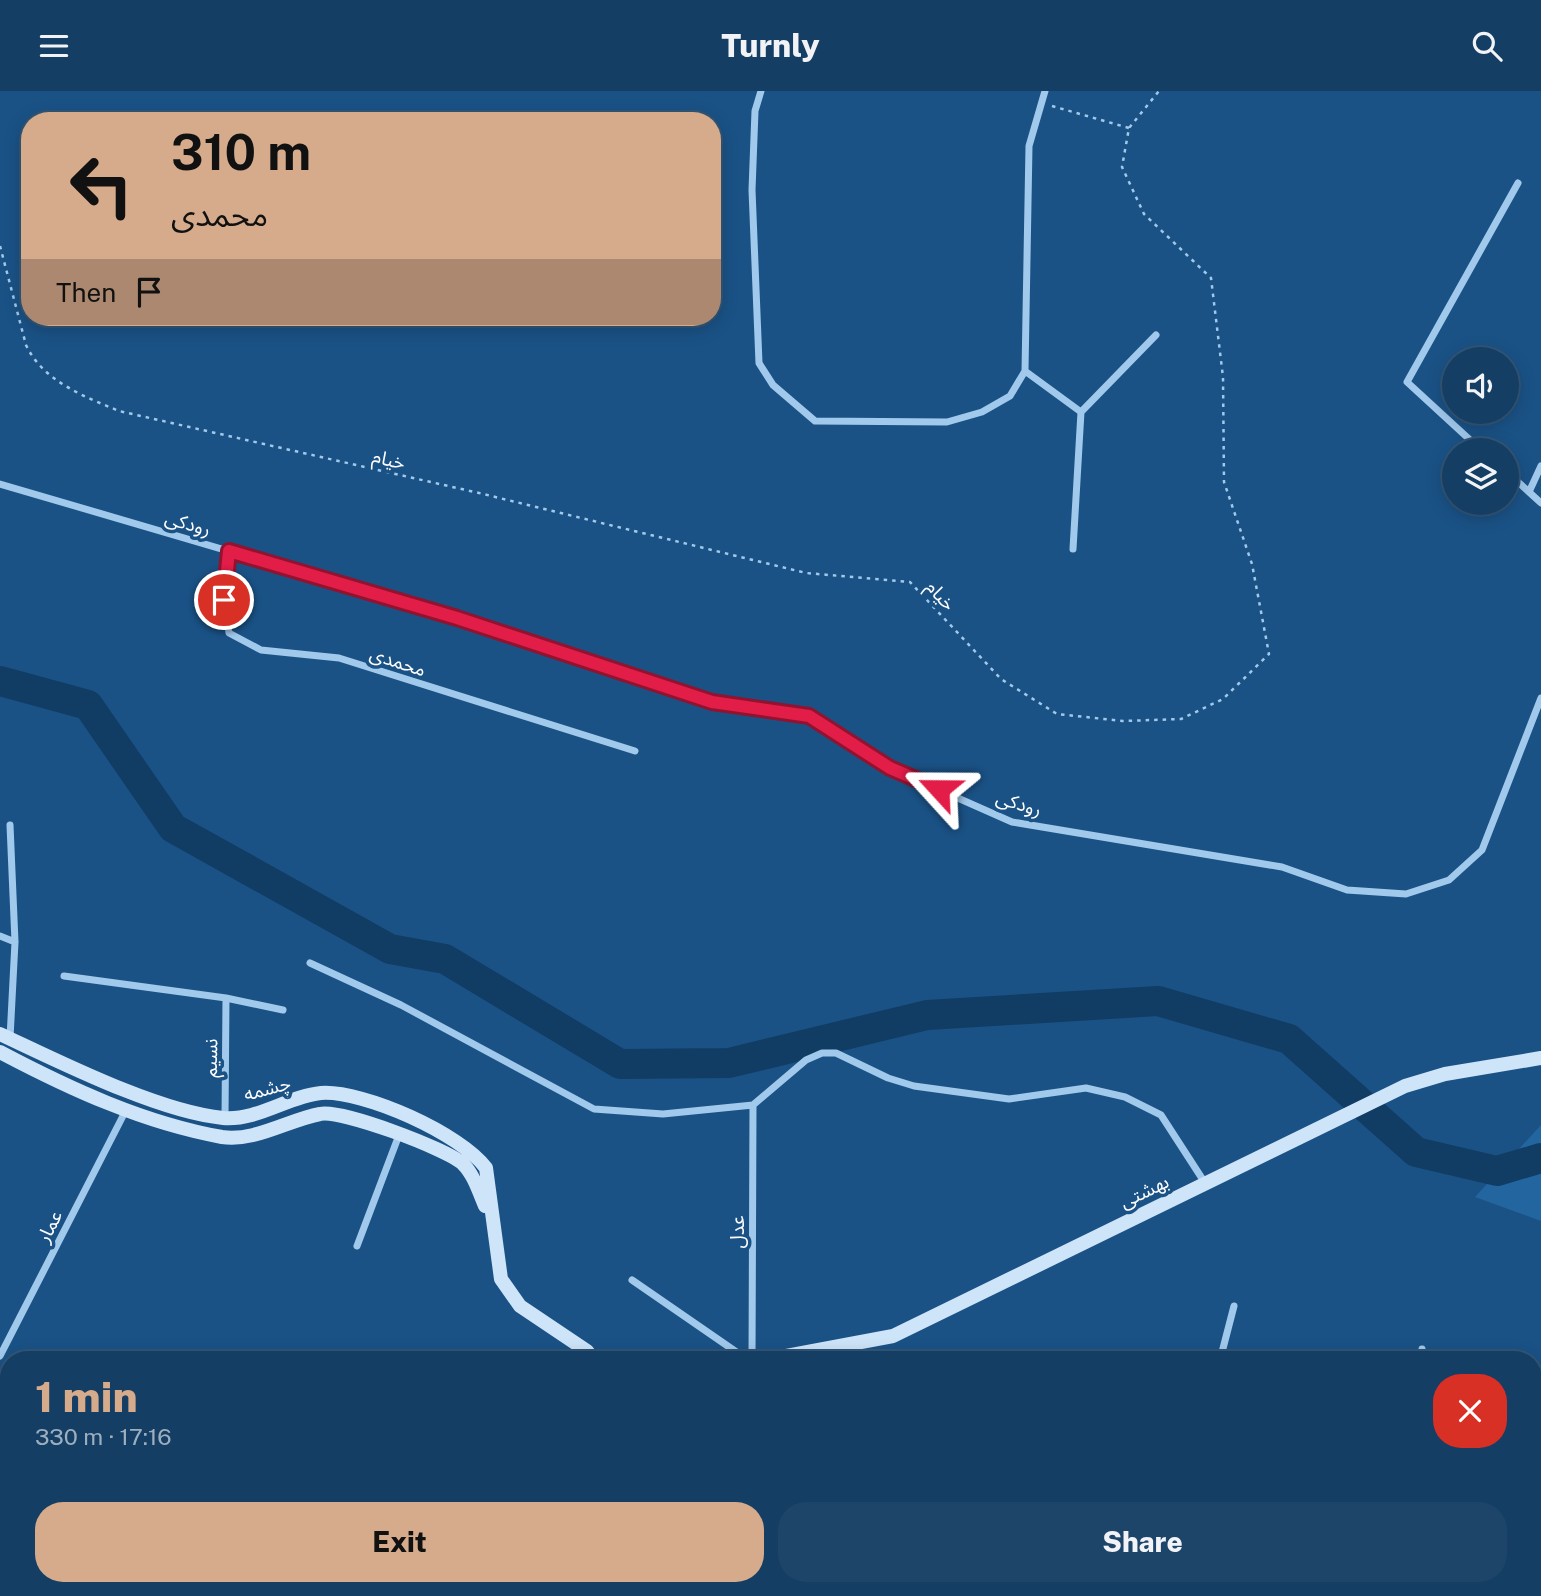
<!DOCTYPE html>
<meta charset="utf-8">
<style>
:root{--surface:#143e64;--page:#1d456a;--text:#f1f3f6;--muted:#9daebf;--line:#335778;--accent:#d6ab8b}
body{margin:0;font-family:"Public Sans","Noto Sans Arabic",sans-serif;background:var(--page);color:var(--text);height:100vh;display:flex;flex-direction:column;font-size:26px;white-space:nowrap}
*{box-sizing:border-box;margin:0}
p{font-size:23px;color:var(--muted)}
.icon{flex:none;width:38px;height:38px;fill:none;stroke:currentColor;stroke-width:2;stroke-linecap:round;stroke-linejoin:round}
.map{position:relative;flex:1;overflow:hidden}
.sheet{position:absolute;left:0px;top:1260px;width:1542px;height:245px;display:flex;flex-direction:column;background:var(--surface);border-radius:28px 28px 0 0;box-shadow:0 4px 18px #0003,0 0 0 2px var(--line)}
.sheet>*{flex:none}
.banner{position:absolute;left:21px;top:21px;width:700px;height:214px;border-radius:28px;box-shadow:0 4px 18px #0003,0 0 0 2px var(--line);background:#d6ab8b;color:#111;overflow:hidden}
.fabs{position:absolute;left:1442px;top:256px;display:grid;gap:14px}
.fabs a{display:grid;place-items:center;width:77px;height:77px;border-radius:50%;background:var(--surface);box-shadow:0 4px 18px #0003,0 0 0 2px var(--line);font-size:35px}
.pin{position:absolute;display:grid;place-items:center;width:60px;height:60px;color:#fff;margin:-30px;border:4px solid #fff;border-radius:50%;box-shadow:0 2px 7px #0007}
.me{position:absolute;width:77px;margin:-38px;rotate:294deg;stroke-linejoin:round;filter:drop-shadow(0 0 5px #0008)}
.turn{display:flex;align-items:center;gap:24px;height:147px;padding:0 35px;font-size:32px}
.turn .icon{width:91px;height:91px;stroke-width:2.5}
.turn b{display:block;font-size:49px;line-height:60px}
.then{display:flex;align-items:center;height:66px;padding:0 35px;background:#0003;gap:14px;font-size:26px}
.round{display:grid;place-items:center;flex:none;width:74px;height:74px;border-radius:28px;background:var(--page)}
.headline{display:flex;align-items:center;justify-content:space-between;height:119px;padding:0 35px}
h1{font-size:42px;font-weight:800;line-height:52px;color:var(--accent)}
.primary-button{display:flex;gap:14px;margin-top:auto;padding:14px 35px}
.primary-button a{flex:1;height:80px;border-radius:28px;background:var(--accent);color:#111;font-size:28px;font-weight:800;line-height:80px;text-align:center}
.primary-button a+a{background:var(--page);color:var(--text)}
header{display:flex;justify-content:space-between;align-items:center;height:91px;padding:0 35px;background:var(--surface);font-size:32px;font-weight:800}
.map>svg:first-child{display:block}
</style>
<header><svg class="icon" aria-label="menu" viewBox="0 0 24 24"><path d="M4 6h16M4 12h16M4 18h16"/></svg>Turnly<svg class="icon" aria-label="search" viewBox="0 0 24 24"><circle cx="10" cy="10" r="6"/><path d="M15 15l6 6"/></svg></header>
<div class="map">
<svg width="1541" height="1505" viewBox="0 0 1541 1505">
<rect width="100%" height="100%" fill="#1a5286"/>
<!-- green -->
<path fill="#23659f" d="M1541 1034V1130L1475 1106Z"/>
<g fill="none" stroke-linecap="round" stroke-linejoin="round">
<!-- river -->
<path stroke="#113c64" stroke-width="30" d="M0 590 88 614 173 737 390 858 445 868 620 973 729 972 927 924 1158 910 1289 948 1416 1061 1497 1080 1541 1067"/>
<!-- path -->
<path stroke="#a1c9ec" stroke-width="2.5" stroke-dasharray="3.5 5" stroke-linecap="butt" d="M1052 15 1129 37
M0 155 26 254C43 290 83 305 119 320L479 402 806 482 910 491 1001 588 1057 623 1123 630 1181 628 1223 608 1269 563 1252 473 1224 391 1223 286 1211 187 1144 123 1122 76 1129 37 1159 0"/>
<!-- street -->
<path stroke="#a1c9ec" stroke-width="7" d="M761 0 755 20 752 99 759 272 773 294 815 330 947 331 982 321 1010 305 1025 280 1029 55 1045 0
M1025 280 1081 321 1073 458
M1081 321 1156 244
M1481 359 1407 291 1518 92
M1507 381 1541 412
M0 393 457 527 712 611 809 625 890 677 1012 731 1282 776 1347 799 1406 803 1449 789 1482 759 1541 607
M1529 401 1541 375
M229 460 224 509 229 542 261 559 339 567 635 660
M10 734 15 851 10 947
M0 845 15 851
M310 872 401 914 594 1018 663 1023 753 1014 806 969 822 962H836L888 987 914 995 1009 1008 1086 997 1125 1006 1161 1024 1205 1092
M64 885 226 907 283 919
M225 1027 226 907
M357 1155 399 1044
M632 1189 748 1269
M0 1265 126 1019
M752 1269 753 1014
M1220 1269 1234 1215
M1421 1269 1422 1258
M1538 1417 1541 1418
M1099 1505 1100 1496
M1397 1505 1398 1496"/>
<!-- secondary -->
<path stroke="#cee4f9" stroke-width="14" d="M0 943C60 971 159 1021 223 1027 257 1030 289 1005 321 1002 364 999 461 1043 486 1077L501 1188 520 1215 587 1260 594 1269
M0 961C70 998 144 1032 222 1046 255 1051 288 1029 320 1023 341 1018 447 1058 463 1073 474 1084 479 1101 485 1115
M765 1269 893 1245 1405 995 1445 983 1541 967
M157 1505 160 1496"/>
<!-- highway -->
<path stroke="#fff" stroke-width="21" d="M0 1489 9 1490
M53 1496 114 1505"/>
</g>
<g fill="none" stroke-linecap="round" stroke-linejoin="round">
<!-- route casing -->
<g stroke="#92132f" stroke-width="18">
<path id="route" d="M224 509 229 460 457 527 712 611 809 625 890 677 939 698"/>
</g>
<!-- route -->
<use href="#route" stroke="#e11d48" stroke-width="12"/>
</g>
<g text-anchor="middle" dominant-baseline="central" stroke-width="7" stroke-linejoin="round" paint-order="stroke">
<!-- street labels -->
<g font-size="19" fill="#fff" stroke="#1a5286">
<text transform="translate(389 368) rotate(13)">خیام</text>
<text transform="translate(188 432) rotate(16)">رودکی</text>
<text transform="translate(941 504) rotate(47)">خیام</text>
<text transform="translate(398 570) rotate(18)">محمدی</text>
<text transform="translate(1019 712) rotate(17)">رودکی</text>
<text transform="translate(210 967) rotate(-89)">نسیم</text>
<text transform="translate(267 997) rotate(-15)">چشمه</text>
<text transform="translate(1144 1100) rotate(-26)">بهشتی</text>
<text transform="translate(49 1135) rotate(-63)">عمار</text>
<text transform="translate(737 1141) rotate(-90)">عدل</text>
</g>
</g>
</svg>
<div class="fabs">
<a><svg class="icon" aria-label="sound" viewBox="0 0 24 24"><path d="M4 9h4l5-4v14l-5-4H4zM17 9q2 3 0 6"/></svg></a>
<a><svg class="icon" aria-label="layers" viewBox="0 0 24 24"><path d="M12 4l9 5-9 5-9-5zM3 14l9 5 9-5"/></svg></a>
</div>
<div class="pin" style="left:224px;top:509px;background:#d93025"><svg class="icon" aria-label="arrive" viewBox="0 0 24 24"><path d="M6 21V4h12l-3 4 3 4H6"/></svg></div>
<svg class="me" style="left:939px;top:698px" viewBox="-20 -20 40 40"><path d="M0-17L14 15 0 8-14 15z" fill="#e11d48" stroke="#fff" stroke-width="4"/></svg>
<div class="banner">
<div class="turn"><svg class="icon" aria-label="left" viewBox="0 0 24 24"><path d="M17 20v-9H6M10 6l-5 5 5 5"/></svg><div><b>310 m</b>محمدی</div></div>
<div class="then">Then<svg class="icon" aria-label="arrive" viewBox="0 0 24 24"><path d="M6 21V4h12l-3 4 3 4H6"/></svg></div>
</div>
<section class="sheet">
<div class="headline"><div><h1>1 min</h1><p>330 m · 17:16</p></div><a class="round" style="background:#d93025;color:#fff"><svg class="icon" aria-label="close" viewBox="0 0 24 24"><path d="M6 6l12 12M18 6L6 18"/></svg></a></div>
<div class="primary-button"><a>Exit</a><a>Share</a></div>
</section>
</div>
